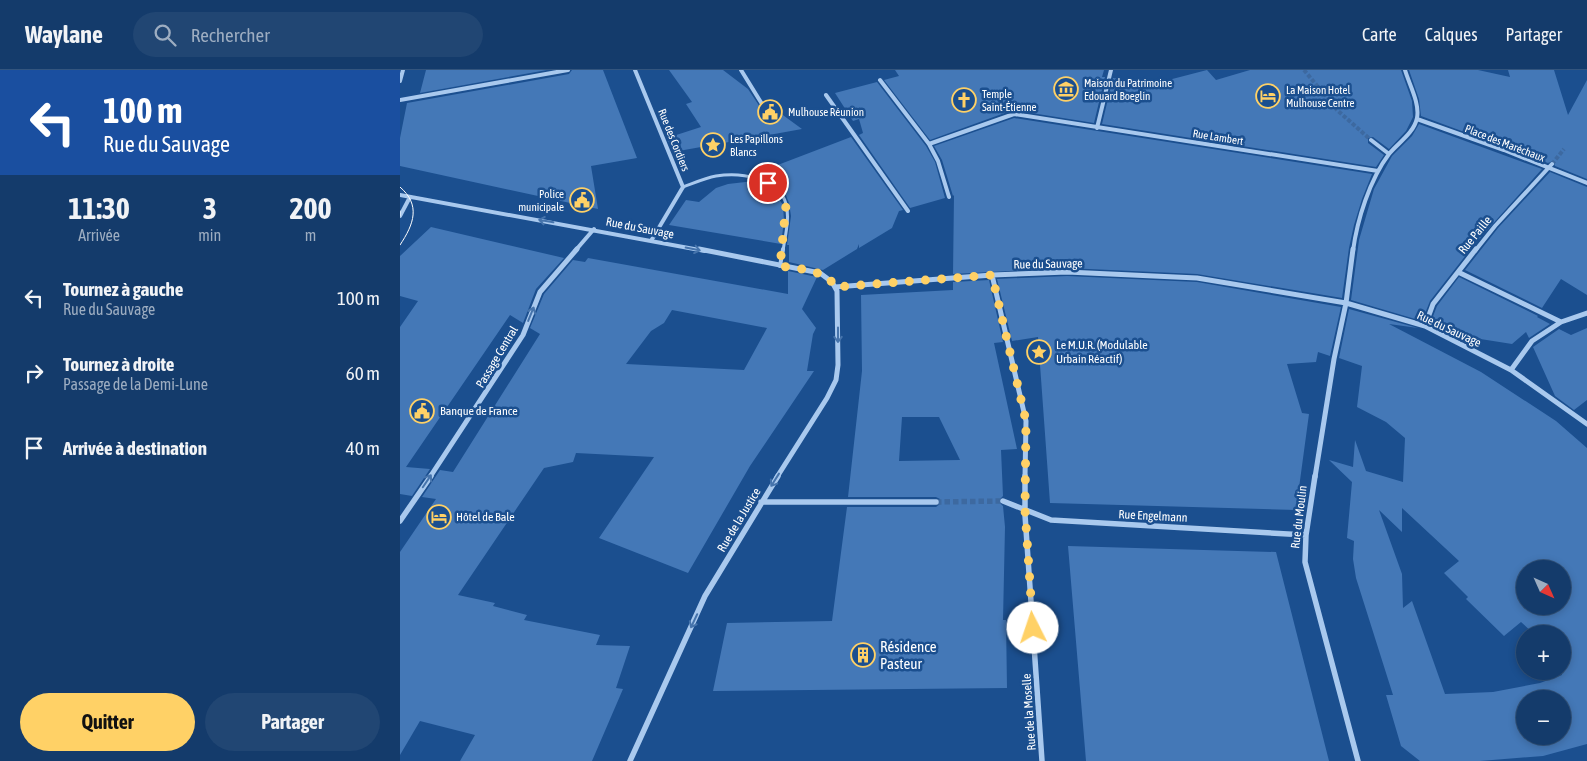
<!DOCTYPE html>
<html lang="fr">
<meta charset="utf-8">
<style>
:root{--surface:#143b6b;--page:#214673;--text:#f1f3f6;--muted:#9dadc1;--line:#33557e;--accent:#ffd166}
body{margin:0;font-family:"Asap Condensed",sans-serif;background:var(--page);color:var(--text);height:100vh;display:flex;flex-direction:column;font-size:19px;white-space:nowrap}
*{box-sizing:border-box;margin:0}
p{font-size:16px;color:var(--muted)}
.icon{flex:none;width:28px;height:28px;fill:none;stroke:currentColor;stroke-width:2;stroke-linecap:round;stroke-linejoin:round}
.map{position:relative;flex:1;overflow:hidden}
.side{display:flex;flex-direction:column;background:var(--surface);width:400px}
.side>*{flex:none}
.guide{background:#1a4fa0;color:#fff;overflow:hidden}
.needle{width:32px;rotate:135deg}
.fabs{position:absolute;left:1116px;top:490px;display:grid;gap:10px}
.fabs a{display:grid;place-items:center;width:55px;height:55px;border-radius:50%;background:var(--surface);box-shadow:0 2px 8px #0003,0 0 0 1px var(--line);font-size:25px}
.pin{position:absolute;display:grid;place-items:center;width:42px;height:42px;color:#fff;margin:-21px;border:2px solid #fff;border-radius:50%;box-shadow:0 1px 5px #0007}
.me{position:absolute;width:55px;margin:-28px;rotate:356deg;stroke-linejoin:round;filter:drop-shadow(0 0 4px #0008)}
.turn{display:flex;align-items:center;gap:18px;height:105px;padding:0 20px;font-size:22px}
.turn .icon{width:65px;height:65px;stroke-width:2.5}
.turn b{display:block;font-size:35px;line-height:42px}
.eta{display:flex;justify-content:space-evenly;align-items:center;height:85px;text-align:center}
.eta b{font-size:30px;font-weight:700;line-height:35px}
.action{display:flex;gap:10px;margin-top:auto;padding:10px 20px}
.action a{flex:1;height:58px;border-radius:30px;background:var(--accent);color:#111;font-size:20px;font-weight:700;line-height:58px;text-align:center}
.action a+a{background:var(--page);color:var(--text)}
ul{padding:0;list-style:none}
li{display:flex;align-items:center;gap:15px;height:75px;padding:0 20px}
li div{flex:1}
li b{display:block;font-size:19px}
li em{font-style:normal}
header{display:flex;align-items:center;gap:30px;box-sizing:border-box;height:70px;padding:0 25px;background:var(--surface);border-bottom:1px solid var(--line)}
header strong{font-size:24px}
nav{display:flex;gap:28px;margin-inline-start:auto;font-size:18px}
.search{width:350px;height:45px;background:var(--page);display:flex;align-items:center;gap:12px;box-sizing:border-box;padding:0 18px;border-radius:28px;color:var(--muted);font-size:19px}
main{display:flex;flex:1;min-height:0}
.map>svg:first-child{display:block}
</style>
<header>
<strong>Waylane</strong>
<div class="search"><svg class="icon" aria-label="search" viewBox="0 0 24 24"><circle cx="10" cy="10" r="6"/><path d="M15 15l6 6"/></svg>Rechercher</div>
<nav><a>Carte</a><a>Calques</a><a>Partager</a></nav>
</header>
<main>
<section class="side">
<div class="guide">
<div class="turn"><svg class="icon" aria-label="left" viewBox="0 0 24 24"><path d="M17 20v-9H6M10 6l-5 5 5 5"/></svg><div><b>100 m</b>Rue du Sauvage</div></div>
</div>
<div class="eta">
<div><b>11:30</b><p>Arrivée</p></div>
<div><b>3</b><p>min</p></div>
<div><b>200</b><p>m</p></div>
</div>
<ul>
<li><svg class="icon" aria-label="left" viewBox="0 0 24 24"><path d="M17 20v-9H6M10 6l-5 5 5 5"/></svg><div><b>Tournez à gauche</b><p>Rue du Sauvage</p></div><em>100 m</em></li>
<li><svg class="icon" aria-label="right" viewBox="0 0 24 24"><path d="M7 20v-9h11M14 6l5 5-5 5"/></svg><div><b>Tournez à droite</b><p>Passage de la Demi-Lune</p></div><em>60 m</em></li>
<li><svg class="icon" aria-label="arrive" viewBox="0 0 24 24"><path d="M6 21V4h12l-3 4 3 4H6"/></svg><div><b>Arrivée à destination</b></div><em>40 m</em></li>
</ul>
<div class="action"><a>Quitter</a><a>Partager</a></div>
</section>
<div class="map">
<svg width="1187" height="691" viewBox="0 0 1187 691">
<rect width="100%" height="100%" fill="#1b4f8f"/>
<!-- building -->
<path fill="#4478b7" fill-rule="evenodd" d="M26 0H147L20 23Z
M172 0H203L237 88 191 96 198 139 0 96V68L7 33 169 4Z
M269 0H323L348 19 360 37H364L365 32 402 59 273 82 267 68 301 57 286 34 292 32Z
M495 0H704L702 7H705L694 53 613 40 530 70 484 10 499 6Z
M807 0 816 10 850 0H1001L1012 31 1013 47 1006 61 989 79 973 67 968 68V73L984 85 976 97 702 54 713 8 753 14Z
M1009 0H1078L1110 7 1108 0H1154L1168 45 1187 10V109L1155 96 1153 91 1148 93 1021 46 1019 29Z
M477 12 526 76 535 92 545 128 510 138 459 65 463 63 459 49 453 51 435 23Z
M614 48 972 104 962 129 954 155 949 178 942 228 797 204 667 198 553 204 554 125 553 126 542 90 534 76Z
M1019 54 1142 99 1073 176 1030 231 1022 251 951 230 959 170 974 119 992 86 1012 66Z
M451 67 503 140 499 141 492 158 459 178V174L457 179 423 200 389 192V175H387L391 146 389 133 385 123 378 115 356 105 357 103Z
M1150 102 1187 117V225L1161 209 1142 238 1065 200 1098 158Z
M354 111 373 120 383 135 384 151 381 174 269 155 286 130 299 132 316 118 328 114Z
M31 157 164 188 136 219 123 253 110 245 6 397 30 399 12 426 0 424V257L18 231 0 226V186Z
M188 188 388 224V201L417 207 402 239 416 258 413 264 407 301H414L350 396 288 503 199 468 254 387 176 383 173 392 144 398 58 525 95 533 93 536 127 545 124 550 200 565 196 575 230 576 216 618 223 619 192 691H60L75 665 20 651 0 685V482L36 429 22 427 40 400 53 402 140 264 130 258 144 224 173 190 185 192ZM272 240 367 258 344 300 226 294 251 261 264 253Z
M667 206 797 212 941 237 930 286 918 282 916 292 887 294 902 343 909 344 896 440 650 433 638 267 612 271 597 209Z
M1059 207 1138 246 1137 247 1150 254 1129 268 1126 262 1112 274 1049 264 1030 254 1037 236Z
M589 210 603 272 594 273 617 379 601 380 603 426 598 431 603 436 605 457 603 550H606L607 618 313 621 327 553 432 551 447 437H536L540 434V429L536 427H448L462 301 461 225 553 220V212ZM502 347H539L560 390 499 391Z
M949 239 1018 258 989 254 1081 302 1156 351 1187 378V674L1143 686 1080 691H1020L1001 676 986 625H993L956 508 953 489 954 471 947 468 952 412 929 390 953 397 955 370 966 401 1003 412 1005 368 986 352 957 337 962 296 939 288ZM1002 438 1059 491 1044 503 1068 527 1066 529 1104 566 1121 552 1134 564H1162V605L1140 613 1093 622 1045 624 1012 531 1003 538 1002 504 979 440 1002 462ZM1125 499H1162V536H1125ZM1125 629H1162V666H1125Z
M1187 258V330L1174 340 1155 326 1133 277 1159 259 1171 265Z
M668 476 876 482 929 691H686Z"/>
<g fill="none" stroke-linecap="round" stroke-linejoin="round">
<!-- street-tunnel-far1 -->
<path stroke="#3d69a0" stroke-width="4" stroke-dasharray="4 2" stroke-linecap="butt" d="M904 0 937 40 971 70
M1152 94 1164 79"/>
<!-- street-tunnel -->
<path stroke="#3d69a0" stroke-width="5.5" stroke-dasharray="5.5 3" stroke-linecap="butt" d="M536 432 603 431"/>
<!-- lane-far1 -->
<path stroke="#a9c9ee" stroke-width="3" d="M283 117C294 113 305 108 316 106 339 102 379 107 386 134 390 149 385 166 383 181"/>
<!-- lane -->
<path stroke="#a9c9ee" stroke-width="4" d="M380 196 383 179"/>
<!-- street-far2 -->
<path stroke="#a9c9ee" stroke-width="4" d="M235 0 283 117 251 171
M341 0 362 34
M480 10 529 74 538 91 549 127
M0 11 3 0
M426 25 508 141
M0 30 168 0
M1017 49 1104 80 1187 113
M697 58 711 0
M971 70 989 84
M529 74 614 44 978 101
M0 125 305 181
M0 146 10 127
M175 181 194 159
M953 181C957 150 970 109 989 84 998 73 1014 63 1017 48 1020 33 1009 14 1005 0
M1075 181 1095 156 1152 94"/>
<!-- street-far1 -->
<path stroke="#a9c9ee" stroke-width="5" d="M299 179 420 203 432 212 437 221 438 295 436 310 427 328 377 407
M1058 202 1161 252
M592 205 626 351 625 407
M435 217 592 205 667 202 797 208 946 233 1025 256 1111 300 1187 354
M1025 256 1033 234 1076 179
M1111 300 1132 271 1161 252 1187 243
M30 407 123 265 140 222 177 179
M915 407 934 289 946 233 953 179"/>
<!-- street -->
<path stroke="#a9c9ee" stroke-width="5.5" d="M625 406V445L642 691
M915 406 906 465 905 492 958 691
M603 431 651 450 906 465
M361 432H536
M0 451 31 406
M230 691 305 526 378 406"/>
<!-- tram -->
<path stroke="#fff" stroke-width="1" d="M0 117C21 135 14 154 0 175
M0 141V146"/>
</g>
<!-- one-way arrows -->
<defs><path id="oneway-shaft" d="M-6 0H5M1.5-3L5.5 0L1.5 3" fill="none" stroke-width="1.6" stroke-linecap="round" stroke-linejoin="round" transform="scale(1.25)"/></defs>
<g stroke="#4674ac">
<use href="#oneway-shaft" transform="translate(146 151) rotate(-170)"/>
<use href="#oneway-shaft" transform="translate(293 179) rotate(11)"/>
<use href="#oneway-shaft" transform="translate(131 244) rotate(-68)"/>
<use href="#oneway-shaft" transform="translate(438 265) rotate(90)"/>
<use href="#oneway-shaft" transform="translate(375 410) rotate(122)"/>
<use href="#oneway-shaft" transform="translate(27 411) rotate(-56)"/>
<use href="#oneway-shaft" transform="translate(294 551) rotate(115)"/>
</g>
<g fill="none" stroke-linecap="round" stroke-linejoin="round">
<!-- route -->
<path stroke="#ffd166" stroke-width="9" stroke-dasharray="0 16.2" d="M368 113 382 122 386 135 380 196C399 199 424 199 436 217L592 205 626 351 625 440 633 558"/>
</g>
<!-- icons -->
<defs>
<g id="museum-ring" transform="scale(1.25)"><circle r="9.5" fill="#1b4f8f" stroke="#ffd166" stroke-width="1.5"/><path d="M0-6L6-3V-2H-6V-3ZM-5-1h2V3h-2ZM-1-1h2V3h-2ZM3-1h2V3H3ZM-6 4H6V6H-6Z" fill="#ffd166"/></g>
<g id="hotel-ring" transform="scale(1.25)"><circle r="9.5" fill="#1b4f8f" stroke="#ffd166" stroke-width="1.5"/><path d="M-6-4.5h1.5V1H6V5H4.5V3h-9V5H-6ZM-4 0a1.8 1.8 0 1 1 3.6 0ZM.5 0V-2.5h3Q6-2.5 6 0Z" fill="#ffd166"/></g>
<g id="church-ring" transform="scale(1.25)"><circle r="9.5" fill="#1b4f8f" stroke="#ffd166" stroke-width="1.5"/><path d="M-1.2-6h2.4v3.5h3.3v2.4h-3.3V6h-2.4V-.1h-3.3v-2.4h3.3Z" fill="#ffd166"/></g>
<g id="civic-ring" transform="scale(1.25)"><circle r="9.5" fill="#1b4f8f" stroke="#ffd166" stroke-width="1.5"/><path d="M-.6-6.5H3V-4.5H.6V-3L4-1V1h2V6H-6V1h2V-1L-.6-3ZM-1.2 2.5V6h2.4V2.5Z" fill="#ffd166"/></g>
<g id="sight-ring" transform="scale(1.25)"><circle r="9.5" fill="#1b4f8f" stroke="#ffd166" stroke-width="1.5"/><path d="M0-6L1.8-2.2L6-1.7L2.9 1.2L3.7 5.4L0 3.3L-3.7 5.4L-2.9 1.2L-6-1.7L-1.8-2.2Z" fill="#ffd166"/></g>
<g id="building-ring" transform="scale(1.25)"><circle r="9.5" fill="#1b4f8f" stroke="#ffd166" stroke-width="1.5"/><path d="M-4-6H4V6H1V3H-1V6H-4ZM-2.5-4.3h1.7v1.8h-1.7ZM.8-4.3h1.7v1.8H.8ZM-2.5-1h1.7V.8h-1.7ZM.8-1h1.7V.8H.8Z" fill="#ffd166"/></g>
</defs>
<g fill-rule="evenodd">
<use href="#museum-ring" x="666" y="19"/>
<use href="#hotel-ring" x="868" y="26"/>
<use href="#church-ring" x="564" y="30"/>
<use href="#civic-ring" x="370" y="42"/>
<use href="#sight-ring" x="313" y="75"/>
<use href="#civic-ring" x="182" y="130"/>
<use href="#sight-ring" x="639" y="282"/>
<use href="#civic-ring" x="22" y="341"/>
<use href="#hotel-ring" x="39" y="447"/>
<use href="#building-ring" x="463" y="585"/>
</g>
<g text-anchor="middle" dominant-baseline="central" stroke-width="5" stroke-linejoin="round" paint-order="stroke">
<!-- far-poi labels -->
<g font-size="11" fill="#fff" stroke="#1b4f8f" text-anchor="start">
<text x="684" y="13">Maison du Patrimoine<tspan x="684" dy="13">Edouard Boeglin</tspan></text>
<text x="886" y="20">La Maison Hotel<tspan x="886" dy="13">Mulhouse Centre</tspan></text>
<text x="582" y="24">Temple<tspan x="582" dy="13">Saint-Étienne</tspan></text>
<text x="388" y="42">Mulhouse Réunion</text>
<text x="330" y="69">Les Papillons<tspan x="330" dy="13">Blancs</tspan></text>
<text x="164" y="124" text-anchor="end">Police<tspan x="164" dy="13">municipale</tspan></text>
</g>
<!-- far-street labels -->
<g font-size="11" fill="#fff" stroke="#1b4f8f">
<text transform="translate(818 67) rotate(9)">Rue Lambert</text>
<text transform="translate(274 70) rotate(68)">Rue des Cordiers</text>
<text transform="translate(1105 73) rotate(21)">Place des Maréchaux</text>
</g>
<!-- street labels -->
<g font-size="12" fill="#fff" stroke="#1b4f8f">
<text transform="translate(240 158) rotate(11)">Rue du Sauvage</text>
<text transform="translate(1075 165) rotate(-51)">Rue Paille</text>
<text transform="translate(648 194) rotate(-1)">Rue du Sauvage</text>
<text transform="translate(1049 259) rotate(25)">Rue du Sauvage</text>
<text transform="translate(97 287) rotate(-59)">Passage Central</text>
<text transform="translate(753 446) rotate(3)">Rue Engelmann</text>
<text transform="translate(899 447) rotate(-83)">Rue du Moulin</text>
<text transform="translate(339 450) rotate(-59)">Rue de la Justice</text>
<text transform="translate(629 642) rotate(-94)">Rue de la Moselle</text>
</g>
<!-- poi labels -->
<g font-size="12" fill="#fff" stroke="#1b4f8f" text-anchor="start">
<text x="656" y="275">Le M.U.R. (Modulable<tspan x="656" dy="14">Urbain Réactif)</tspan></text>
<text x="40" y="341">Banque de France</text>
<text x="56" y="447">Hôtel de Bale</text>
</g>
<!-- near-poi labels -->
<g font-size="15" fill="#fff" stroke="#1b4f8f" text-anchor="start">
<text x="480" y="576">Résidence<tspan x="480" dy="17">Pasteur</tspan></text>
</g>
</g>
</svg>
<div class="fabs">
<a><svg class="needle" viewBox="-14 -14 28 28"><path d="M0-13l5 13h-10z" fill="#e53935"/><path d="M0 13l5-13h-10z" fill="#9dadc1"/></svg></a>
<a>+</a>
<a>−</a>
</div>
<div class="pin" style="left:368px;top:113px;background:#d93025"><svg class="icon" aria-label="arrive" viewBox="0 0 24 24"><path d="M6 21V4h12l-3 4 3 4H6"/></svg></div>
<svg class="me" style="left:633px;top:558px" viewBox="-20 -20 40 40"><circle r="19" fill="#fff"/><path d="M0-13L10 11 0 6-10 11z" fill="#ffd166"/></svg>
</div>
</main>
